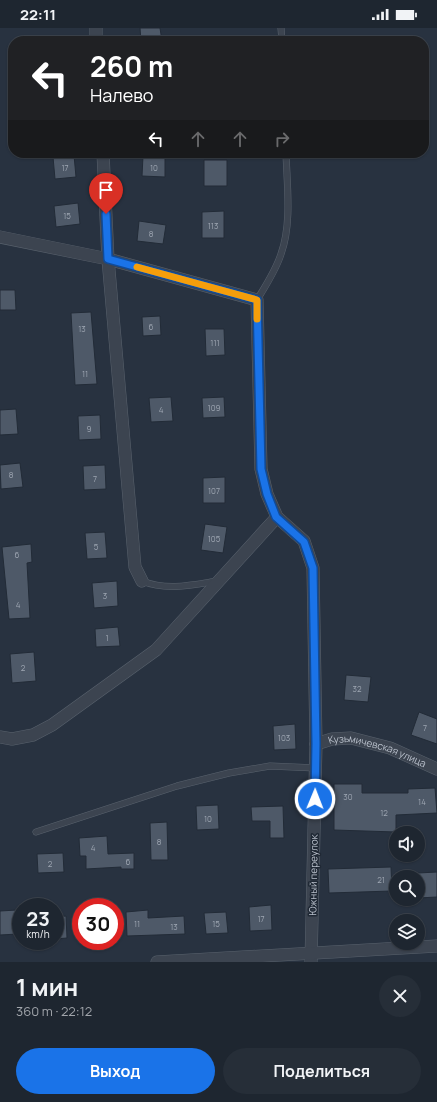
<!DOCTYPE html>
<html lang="ru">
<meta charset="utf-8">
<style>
:root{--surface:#1e2630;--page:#262e38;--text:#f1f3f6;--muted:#a1a5ab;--line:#3c434c;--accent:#1a73e8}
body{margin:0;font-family:Manrope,sans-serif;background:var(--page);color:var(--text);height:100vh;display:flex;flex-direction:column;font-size:15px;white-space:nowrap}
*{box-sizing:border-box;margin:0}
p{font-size:13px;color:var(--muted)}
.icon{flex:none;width:22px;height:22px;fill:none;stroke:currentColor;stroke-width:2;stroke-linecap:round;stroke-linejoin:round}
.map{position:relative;height:934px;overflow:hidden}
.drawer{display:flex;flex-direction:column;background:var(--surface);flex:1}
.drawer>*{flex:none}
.guide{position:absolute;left:8px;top:8px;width:421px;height:122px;border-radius:16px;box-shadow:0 1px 3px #0004,0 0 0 1px var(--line);background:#202124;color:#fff;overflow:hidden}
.controls{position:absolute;left:389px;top:798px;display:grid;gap:8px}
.controls a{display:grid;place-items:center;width:36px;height:36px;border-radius:50%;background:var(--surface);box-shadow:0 1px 3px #0004,0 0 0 1px var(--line);font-size:20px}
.speed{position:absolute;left:12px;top:870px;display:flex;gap:8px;font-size:20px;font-weight:700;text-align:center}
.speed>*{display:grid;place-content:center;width:52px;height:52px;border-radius:50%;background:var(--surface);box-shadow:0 1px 3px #0004,0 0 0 1px var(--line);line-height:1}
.speed small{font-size:10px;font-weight:400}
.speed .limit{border:6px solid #d22;background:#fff;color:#111}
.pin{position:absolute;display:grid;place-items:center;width:34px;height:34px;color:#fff;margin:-41px -17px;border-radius:50% 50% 50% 0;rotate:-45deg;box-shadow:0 0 4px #0007}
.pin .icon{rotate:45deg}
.me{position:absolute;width:44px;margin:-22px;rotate:1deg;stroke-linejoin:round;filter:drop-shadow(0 0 3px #0008)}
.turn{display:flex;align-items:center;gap:14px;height:84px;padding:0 16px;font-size:18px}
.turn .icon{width:52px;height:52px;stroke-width:2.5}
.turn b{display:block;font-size:28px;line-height:34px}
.lanes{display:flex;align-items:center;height:38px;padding:0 16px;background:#0003;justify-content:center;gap:20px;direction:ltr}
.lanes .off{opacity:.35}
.round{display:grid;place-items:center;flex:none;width:42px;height:42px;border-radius:21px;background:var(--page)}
.head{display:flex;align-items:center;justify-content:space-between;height:68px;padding:0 16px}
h1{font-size:24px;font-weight:700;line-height:30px}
.primary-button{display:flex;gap:8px;margin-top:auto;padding:8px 16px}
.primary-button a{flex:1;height:46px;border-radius:24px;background:var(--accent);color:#fff;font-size:16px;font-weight:700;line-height:46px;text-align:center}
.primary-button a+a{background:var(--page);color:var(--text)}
.status{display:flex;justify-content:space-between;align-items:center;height:28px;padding:0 20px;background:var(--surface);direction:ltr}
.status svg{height:11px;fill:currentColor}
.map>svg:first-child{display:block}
</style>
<div class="status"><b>22:11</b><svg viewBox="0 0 49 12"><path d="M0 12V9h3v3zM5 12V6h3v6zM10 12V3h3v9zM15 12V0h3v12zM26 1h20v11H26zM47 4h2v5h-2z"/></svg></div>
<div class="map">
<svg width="437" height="934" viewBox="0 0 437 934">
<rect width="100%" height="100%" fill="#283240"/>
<!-- building -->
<path fill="#4e5968" stroke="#222b37" d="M140 0H160L162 13H141Z
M74 127 76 149 55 151 53 129Z
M143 128 165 129V149L142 148Z
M204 132H227V158H204Z
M78 175 80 196 56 199 54 178Z
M224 183V210H202V184Z
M139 193 166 197 163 216 137 213Z
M0 262H15L16 282H0Z
M91 284 97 356 75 357 71 285Z
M160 288 161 307 143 308 142 289Z
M205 301H224L225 327 206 328Z
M171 369 173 393 151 394 149 370Z
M224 369 225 389 203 390 202 370Z
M16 381 18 406 0 407V382Z
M100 387 101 411 79 412 78 388Z
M20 435 23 459 1 461 0 437Z
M105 437 106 461 84 462 83 438Z
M225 449V475H203V450Z
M205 496 227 499 223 525 201 522Z
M105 504 107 530 87 531 85 505Z
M31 516 32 534 27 535 30 590 9 591 2 519Z
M117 553 118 578 94 580 92 555Z
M118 599 120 618 96 619 95 601Z
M34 624 36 653 12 655 10 626Z
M346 647 371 649 368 674 344 672Z
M419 684 437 691V716L411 707Z
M295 696 296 721 274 722 273 698Z
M334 756H362V765H408V761L435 760 437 785 396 787V804L334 802Z
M218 777 219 801 197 802 196 778Z
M283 778 284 810H270V793H252L251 779Z
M167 794 168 832H151L150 795Z
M107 808 108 826 134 825V841H121V839L86 841V828H80L79 810Z
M63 825 64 844 38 845 37 826Z
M391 839 392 863 329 865 328 841Z
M437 844V869L418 870V845Z
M271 877 272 902 250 903 249 879Z
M17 882 18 906 0 907V883Z
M148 882V890L184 888 185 906 127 908 126 884Z
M226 884 228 905 206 906 204 885Z
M66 888 67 910 55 911V889Z"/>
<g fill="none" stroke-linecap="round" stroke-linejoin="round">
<!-- service casing -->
<g stroke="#59626d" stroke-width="7">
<path id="service" d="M281 0 282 13
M257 272C266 257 276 242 281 226 292 196 287 157 286 125
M142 553C167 563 192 557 217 553
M36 804 177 758 229 745 270 738 316 740"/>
</g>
<!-- minor casing -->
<g stroke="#59626d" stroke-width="13">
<g id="minor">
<path d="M96 0V13"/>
<path d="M103 125 108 231 135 539 142 553"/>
<path d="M0 209 108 231 257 272 261 441 267 466 277 489 304 513 313 540 316 716 311 934"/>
<path d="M0 709 12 711 33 707 52 697 156 622 277 489"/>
<path id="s1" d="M316 716 332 711 351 710 390 720 437 741"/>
<path d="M157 934 437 918"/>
</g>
</g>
<!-- service -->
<use href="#service" stroke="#3c4450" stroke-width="6"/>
<!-- minor -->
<use href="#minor" stroke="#3c4450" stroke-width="12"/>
</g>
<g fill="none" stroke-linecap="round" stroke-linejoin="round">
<!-- route casing -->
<g stroke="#114b97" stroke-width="10">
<path id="route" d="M106 186 108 231 257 272 261 441 267 466 276 489 304 514 313 540 316 716 315 771"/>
</g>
<!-- route -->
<use href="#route" stroke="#1a73e8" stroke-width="7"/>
<!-- slow -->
<path stroke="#f59e0b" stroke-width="7" d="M137 239 257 272V291"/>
</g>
<g text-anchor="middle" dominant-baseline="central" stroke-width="3" stroke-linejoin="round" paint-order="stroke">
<!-- number labels -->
<g font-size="8" fill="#9ea6b2">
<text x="65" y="139">17</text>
<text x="154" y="139">10</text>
<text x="67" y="187">15</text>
<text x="213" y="197">113</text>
<text x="151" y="205">8</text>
<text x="151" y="298">6</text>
<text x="82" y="300">13</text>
<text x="215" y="314">111</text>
<text x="85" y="345">11</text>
<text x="214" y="379">109</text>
<text x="161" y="381">4</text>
<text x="89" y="400">9</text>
<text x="11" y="446">8</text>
<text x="95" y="450">7</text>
<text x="214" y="462">107</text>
<text x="214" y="510">105</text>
<text x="96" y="518">5</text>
<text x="17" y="526">6</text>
<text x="105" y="567">3</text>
<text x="18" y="576">4</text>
<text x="107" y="609">1</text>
<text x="23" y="639">2</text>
<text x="357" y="660">32</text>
<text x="425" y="699">7</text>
<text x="284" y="709">103</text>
<text x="348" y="768">30</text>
<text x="422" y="773">14</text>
<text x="384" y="784">12</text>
<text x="208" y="790">10</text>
<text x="159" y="813">8</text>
<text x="93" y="819">4</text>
<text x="128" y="833">6</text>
<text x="50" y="835">2</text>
<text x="381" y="851">21</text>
<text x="261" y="890">17</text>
<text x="137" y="895">11</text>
<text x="216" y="895">15</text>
<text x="174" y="898">13</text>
</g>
<!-- street labels -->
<g font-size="10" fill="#b8bfca" stroke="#202935">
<text stroke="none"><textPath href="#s1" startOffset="64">Кузьмичевская улица</textPath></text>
<text transform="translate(313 847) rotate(-89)">Южный переулок</text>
</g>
</g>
</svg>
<div class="controls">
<a><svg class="icon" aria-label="sound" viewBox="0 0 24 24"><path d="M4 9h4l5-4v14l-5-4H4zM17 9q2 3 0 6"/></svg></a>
<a><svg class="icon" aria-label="search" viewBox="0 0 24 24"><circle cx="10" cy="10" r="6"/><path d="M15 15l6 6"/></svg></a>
<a><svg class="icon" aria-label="layers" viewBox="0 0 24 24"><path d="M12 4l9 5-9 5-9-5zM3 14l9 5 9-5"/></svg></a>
</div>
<div class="speed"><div>23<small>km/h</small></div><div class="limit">30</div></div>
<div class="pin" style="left:106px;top:186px;background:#d93025"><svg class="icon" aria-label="arrive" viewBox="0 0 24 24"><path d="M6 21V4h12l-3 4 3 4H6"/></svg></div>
<svg class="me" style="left:315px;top:771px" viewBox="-20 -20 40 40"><circle r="17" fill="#1a73e8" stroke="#fff" stroke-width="3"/><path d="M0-11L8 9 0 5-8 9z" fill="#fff"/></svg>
<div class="guide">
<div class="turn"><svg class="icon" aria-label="left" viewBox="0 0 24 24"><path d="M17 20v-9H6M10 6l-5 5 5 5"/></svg><div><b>260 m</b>Налево</div></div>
<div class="lanes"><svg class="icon" aria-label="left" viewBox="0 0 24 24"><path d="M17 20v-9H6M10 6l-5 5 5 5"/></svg><svg class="icon off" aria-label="ahead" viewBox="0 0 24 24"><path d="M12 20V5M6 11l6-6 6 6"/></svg><svg class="icon off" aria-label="ahead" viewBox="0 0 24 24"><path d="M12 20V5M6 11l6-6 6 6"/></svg><svg class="icon off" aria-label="right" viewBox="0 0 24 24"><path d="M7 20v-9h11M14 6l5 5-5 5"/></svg></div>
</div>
</div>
<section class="drawer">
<div class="head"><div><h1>1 мин</h1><p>360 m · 22:12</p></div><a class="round"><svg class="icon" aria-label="close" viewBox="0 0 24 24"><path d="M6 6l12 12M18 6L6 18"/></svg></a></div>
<div class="primary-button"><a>Выход</a><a>Поделиться</a></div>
</section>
